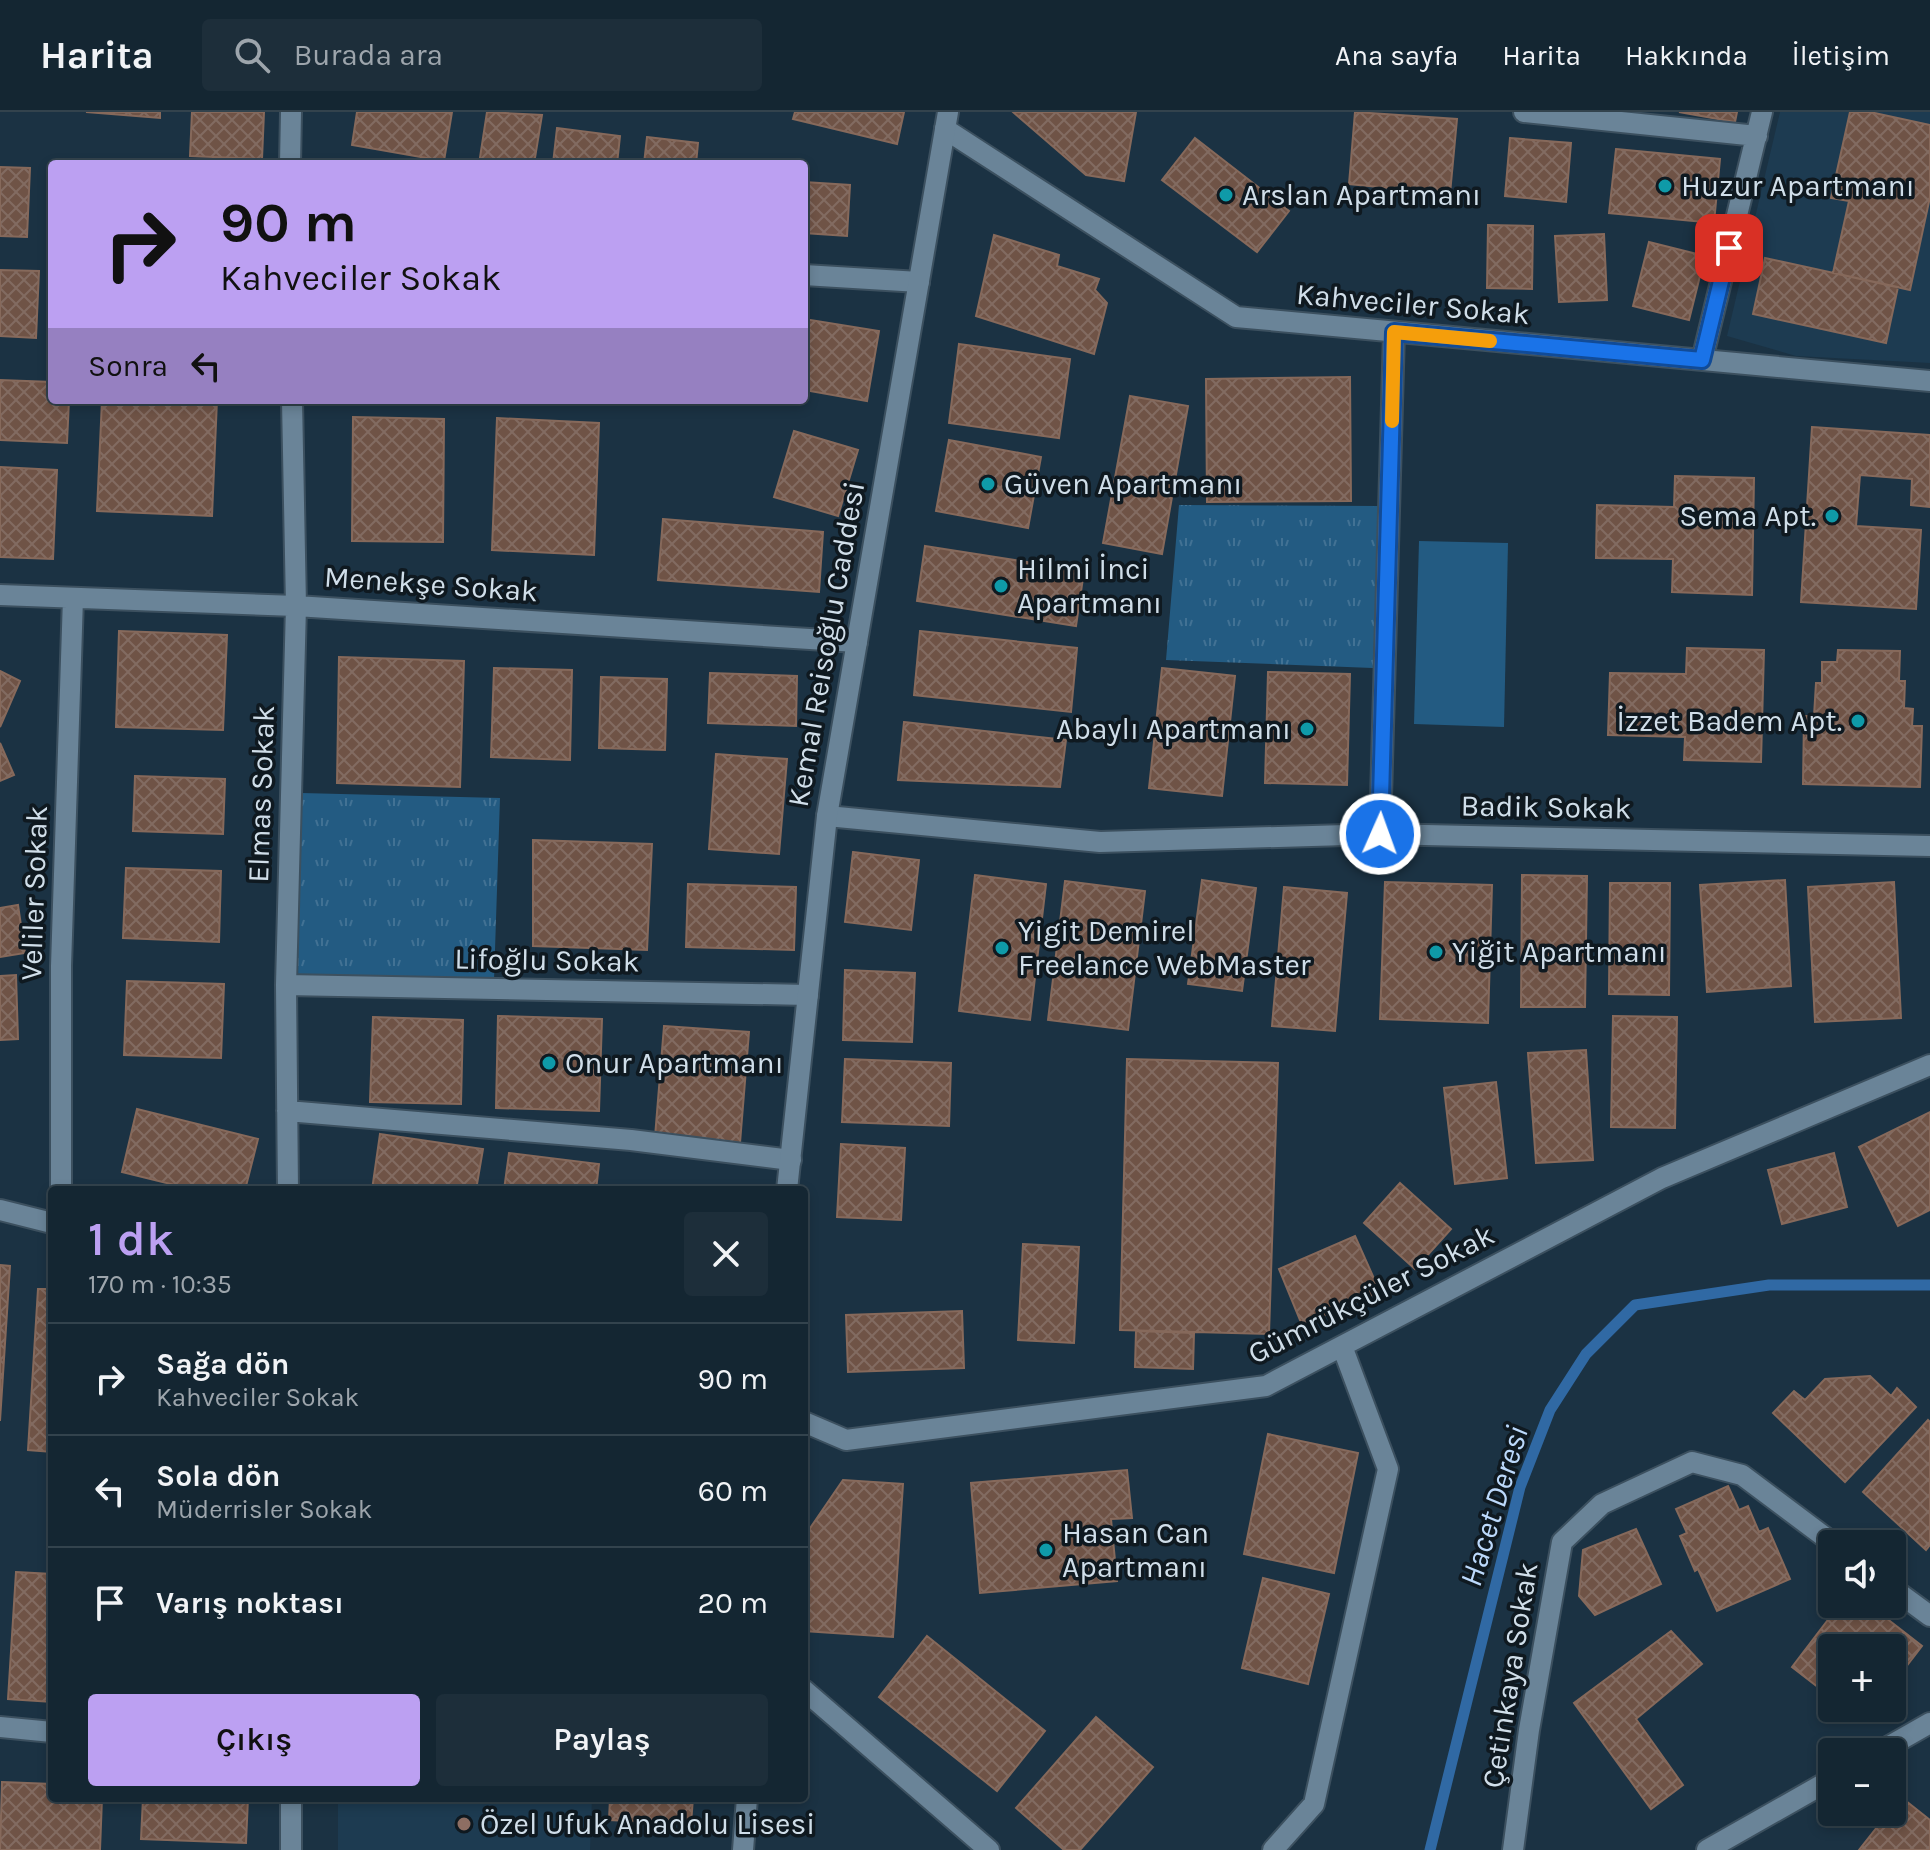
<!DOCTYPE html>
<html lang="tr">
<meta charset="utf-8">
<style>
:root{--surface:#142632;--page:#1d2e3a;--text:#f1f3f6;--muted:#9da5ac;--line:#33434d;--accent:#bca0f2}
body{margin:0;font-family:Karla,sans-serif;background:var(--page);color:var(--text);height:100vh;display:flex;flex-direction:column;font-size:30px;white-space:nowrap}
*{box-sizing:border-box;margin:0}
p{font-size:26px;color:var(--muted)}
.icon{flex:none;width:44px;height:44px;fill:none;stroke:currentColor;stroke-width:2;stroke-linecap:round;stroke-linejoin:round}
.map{position:relative;flex:1;overflow:hidden}
.side{position:absolute;left:48px;top:1074px;width:760px;height:616px;display:flex;flex-direction:column;background:var(--surface);border-radius:8px;box-shadow:0 4px 12px #0003,0 0 0 2px var(--line)}
.side>*{flex:none}
.top-card{position:absolute;left:48px;top:48px;width:760px;height:244px;border-radius:8px;box-shadow:0 4px 12px #0003,0 0 0 2px var(--line);background:#bca0f2;color:#111;overflow:hidden}
.controls{position:absolute;left:1818px;top:1418px;display:grid;gap:16px}
.controls a{display:grid;place-items:center;width:88px;height:88px;border-radius:8px;background:var(--surface);box-shadow:0 4px 12px #0003,0 0 0 2px var(--line);font-size:40px}
.pin{position:absolute;display:grid;place-items:center;width:68px;height:68px;color:#fff;margin:-34px;border-radius:16px;box-shadow:0 4px 12px #0006}
.me{position:absolute;width:88px;margin:-44px;rotate:2deg;stroke-linejoin:round;filter:drop-shadow(0 0 6px #0008)}
.turn{display:flex;align-items:center;gap:28px;height:168px;padding:0 40px;font-size:36px}
.turn .icon{width:104px;height:104px;stroke-width:2.5}
.turn b{display:block;font-size:56px;line-height:68px}
.then{display:flex;align-items:center;height:76px;padding:0 40px;background:#0003;gap:16px;font-size:30px}
.round{display:grid;place-items:center;flex:none;width:84px;height:84px;border-radius:8px;background:var(--page)}
.headline{display:flex;align-items:center;justify-content:space-between;height:136px;padding:0 40px}
h1{font-size:48px;font-weight:600;line-height:60px;color:var(--accent)}
.primary-button{display:flex;gap:16px;margin-top:auto;padding:16px 40px}
.primary-button a{flex:1;height:92px;border-radius:8px;background:var(--accent);color:#111;font-size:32px;font-weight:600;line-height:92px;text-align:center}
.primary-button a+a{background:var(--page);color:var(--text)}
ul{padding:0;list-style:none}
li{display:flex;align-items:center;gap:24px;height:112px;padding:0 40px;border-top:2px solid var(--line)}
li div{flex:1}
li b{display:block;font-size:30px}
li em{font-style:normal}
header{display:flex;align-items:center;gap:48px;box-sizing:border-box;height:112px;padding:0 40px;background:var(--surface);border-bottom:2px solid var(--line)}
header strong{font-size:38px}
nav{display:flex;gap:44px;margin-inline-start:auto;font-size:28px}
.search{width:560px;height:72px;background:var(--page);display:flex;align-items:center;gap:20px;box-sizing:border-box;padding:0 28px;border-radius:8px;color:var(--muted);font-size:30px}
.map>svg:first-child{display:block}
</style>
<header>
<strong>Harita</strong>
<div class="search"><svg class="icon" aria-label="search" viewBox="0 0 24 24"><circle cx="10" cy="10" r="6"/><path d="M15 15l6 6"/></svg>Burada ara</div>
<nav><a>Ana sayfa</a><a>Harita</a><a>Hakkında</a><a>İletişim</a></nav>
</header>
<div class="map">
<svg width="1930" height="1738" viewBox="0 0 1930 1738">
<defs>
<pattern id="grass-tufts" width="24" height="20" patternUnits="userSpaceOnUse" patternTransform="scale(2)"><rect width="24" height="20" fill="#235b82"/><path d="M3 7l-1-3M5 7V3M7 7l1-3M15 17l-1-3M17 17v-4M19 17l1-3" fill="none" stroke="#427294"/></pattern>
<pattern id="building-cross-hatch" width="8" height="8" patternUnits="userSpaceOnUse" patternTransform="scale(2)"><rect width="8" height="8" fill="#6f5346"/><path d="M0 0l8 8M0 8l8-8" fill="none" stroke="#826b61"/></pattern>
</defs>
<rect width="100%" height="100%" fill="#1b3243"/>
<!-- built -->
<path fill="#1d3b51" d="M1780 0H1930V251L1796 244 1727 224Z
M338 1686H592L590 1738H338Z"/>
<!-- grass -->
<path fill="url(#grass-tufts)" d="M1179 393 1379 394 1373 556 1166 548Z
M301 681 500 686 494 868 296 865Z"/>
<!-- pitch -->
<path fill="#235b82" d="M1419 429 1508 431 1504 615 1414 612Z"/>
<g fill="none" stroke-linecap="round" stroke-linejoin="round">
<!-- stream -->
<path stroke="#3069a4" stroke-width="11" d="M1430 1738 1520 1375 1550 1298 1586 1242 1635 1193 1769 1173H1930"/>
</g>
<!-- building -->
<path fill="url(#building-cross-hatch)" stroke="#86695b" stroke-width="2" d="M86 0H160V6Z
M192 0H264L262 47 190 44Z
M357 0H452L444 49 352 33Z
M487 0 542 3 534 52H479Z
M795 0H904L897 32 793 7Z
M1013 0H1136L1124 69 1086 63Z
M1355 0 1457 7 1450 82 1349 72Z
M1679 0H1737L1735 10Z
M1850 0H1870L1930 13V85L1910 178 1833 161 1849 89 1831 86Z
M557 16 620 24 617 52H553Z
M647 25 698 31 696 52H644Z
M1195 26 1289 99 1257 140 1162 68Z
M1510 26 1571 31 1566 90 1505 84Z
M1616 37 1720 47 1714 111 1609 101Z
M0 55 30 56 27 125 0 124Z
M804 70 850 73 847 124 804 121Z
M1488 113 1533 114 1532 177 1487 176Z
M1604 122 1607 188 1559 190 1555 124Z
M994 123 1059 143 1057 154 1099 167 1095 178 1107 191 1094 242 976 204Z
M1649 130 1705 144 1689 208 1633 194Z
M1765 146 1898 175 1886 231 1753 202Z
M0 158 39 159 36 226 0 224Z
M804 207 879 219 867 289 804 278Z
M959 232 1070 247 1059 326 949 311Z
M1350 265 1351 389 1207 390 1206 267Z
M0 268 52 270V288H69L67 331 0 328Z
M1130 284 1188 294 1162 442 1103 431Z
M102 288H217L212 404 97 399Z
M353 305 444 307 443 430 352 429Z
M497 306 599 311 594 443 492 438Z
M1812 315 1930 323V395L1911 393 1912 367 1860 363 1856 414 1921 418 1916 497 1801 490Z
M794 319 858 338 838 404 774 385Z
M949 328 1041 345 1028 416 936 399Z
M0 355 57 358 53 447 0 445Z
M1675 364 1754 366 1752 483 1672 480 1673 447 1596 446 1597 393 1674 395Z
M663 407 823 420 819 480 658 468Z
M925 434 1084 459 1076 514 917 489Z
M119 519 227 523 223 618 116 615Z
M920 519 1077 536 1071 600 914 583Z
M1687 536 1764 538 1761 650 1684 648 1685 625 1608 623 1610 561 1686 562Z
M1838 538 1900 539 1899 569H1905L1904 596 1913 597 1912 614H1922L1920 675 1803 672 1804 604H1814L1816 571H1822V550H1837Z
M339 545 464 549 460 675 337 671Z
M494 556 572 558 570 648 491 645Z
M1162 556 1235 564 1222 684 1149 676Z
M0 559 20 569 0 615Z
M1268 560 1350 562 1347 673 1265 671Z
M710 561 797 564 796 614 708 611Z
M601 565 667 567 665 638 599 636Z
M904 610 1066 628 1060 675 898 668Z
M0 631 14 663 0 669Z
M716 642 787 647 779 742 709 737Z
M135 664 225 667 223 722 133 719Z
M533 728 652 732 647 838 533 834Z
M853 740 919 748 911 818 845 810Z
M126 756 221 759 219 830 123 826Z
M975 763 1046 772 1030 908 959 899Z
M1522 763 1587 764 1585 895H1521Z
M1202 768 1256 776 1242 879 1188 872Z
M1785 768 1791 874 1707 880 1700 773Z
M1065 769 1145 779 1128 918 1048 908Z
M1385 770 1492 773 1488 911 1380 907Z
M1894 770 1901 906 1815 910 1808 775Z
M1610 771H1670L1669 883 1609 882Z
M688 772 796 775 794 838 686 835Z
M1284 775 1347 781 1335 919 1272 914Z
M18 793 25 841 0 845V796Z
M845 858 915 861 912 930 843 928Z
M16 863 18 927 0 928V864Z
M127 869 224 872 221 946 124 943Z
M498 904 602 907 599 999 496 996Z
M1613 904 1677 905 1675 1016 1611 1015Z
M373 905 463 908 461 992 370 990Z
M664 914 749 920 740 1031 655 1025Z
M1586 938 1593 1048 1536 1051 1528 941Z
M845 947 951 951 949 1014 842 1010Z
M1127 947 1278 951 1269 1222 1120 1218Z
M1496 970 1507 1066 1455 1072 1444 976Z
M137 997 258 1027 245 1078H195L122 1060Z
M1930 1000V1098L1898 1114 1859 1035Z
M380 1022 483 1037 476 1078H372Z
M841 1032 905 1036 901 1108 837 1105Z
M509 1041 599 1052 596 1078H504Z
M1834 1041 1847 1095 1782 1112 1768 1058Z
M1400 1071 1451 1117 1415 1157 1364 1111Z
M1355 1124 1380 1180 1302 1213 1279 1157Z
M1023 1132 1079 1135 1074 1231 1018 1228Z
M0 1153 10 1154 0 1309Z
M38 1177H52V1340L28 1338Z
M962 1199 964 1256 848 1260 846 1203Z
M1136 1219 1194 1221 1193 1257 1135 1255Z
M1870 1264 1891 1284 1897 1276 1916 1295 1845 1370 1773 1301 1794 1279 1805 1288 1825 1267Z
M1928 1308 1930 1310V1433L1926 1438 1863 1380Z
M1268 1322 1358 1341 1334 1461 1244 1442Z
M1127 1358 1132 1406 1111 1407 1117 1469 980 1481 971 1371Z
M843 1368 903 1372 893 1525 804 1519V1425Z
M1728 1374 1739 1398 1748 1394 1759 1420 1768 1416 1790 1467 1717 1499 1698 1457 1695 1459 1680 1424 1687 1421 1676 1397Z
M1636 1417 1661 1472 1595 1503 1579 1484 1583 1438Z
M16 1460 52 1462V1590L8 1587Z
M1263 1466 1329 1482 1308 1572 1242 1556Z
M1840 1492H1868L1922 1534 1892 1573V1536H1832V1586L1792 1555Z
M1671 1519 1702 1552 1636 1607 1683 1673 1651 1697 1574 1591Z
M927 1524 1045 1619 997 1679 879 1585Z
M1845 1596H1875L1864 1610Z
M1096 1605 1153 1655 1080 1738H1064L1016 1696Z
M2 1670 52 1672V1686H102L100 1738H0Z
M1901 1685 1930 1708V1738H1859L1889 1700H1892Z
M143 1686H248L246 1731 141 1727Z
M610 1686H693L691 1712 609 1708Z"/>
<g fill="none" stroke-linecap="round" stroke-linejoin="round">
<!-- minor casing -->
<g stroke="#3c505f" stroke-width="24">
<path id="minor" d="M1524 0 1757 24
M945 17 1236 205 1930 269
M290 52 291 0
M804 163 919 170
M1702 248 1762 0
M0 483 296 494 857 530
M827 704 1100 730 1380 722 1930 734
M1380 722 1394 220
M286 873 808 883
M287 999 631 1028 791 1048
M61 1078V854L73 486
M288 1078 286 873 296 494 292 288
M804 1310 846 1328 1266 1274 1662 1066 1930 953
M1892 1476 1930 1504
M804 1578 989 1738
M0 1615 52 1620
M1879 1640 1930 1611
M291 1686V1738
M1273 1738 1314 1692 1388 1357 1342 1234
M1513 1738 1529 1618 1562 1430 1602 1392 1692 1350 1742 1363 1834 1432
M1707 1738 1832 1667"/>
</g>
<!-- tertiary casing -->
<g stroke="#3c505f" stroke-width="24">
<path id="tertiary" d="M787 1078 827 704 948 0
M0 1098 52 1111
M743 1738 747 1686"/>
</g>
<!-- minor -->
<use href="#minor" stroke="#6a8498" stroke-width="20"/>
<!-- tertiary -->
<use href="#tertiary" stroke="#6a8498" stroke-width="20"/>
</g>
<g fill="none" stroke-linecap="round" stroke-linejoin="round">
<!-- route casing -->
<g stroke="#114b97" stroke-width="20">
<path id="route" d="M1380 722 1394 220 1702 248 1729 136"/>
</g>
<!-- route -->
<use href="#route" stroke="#1a73e8" stroke-width="14"/>
<!-- slow -->
<path stroke="#f59e0b" stroke-width="14" d="M1392 309 1394 220 1490 229"/>
</g>
<!-- markers -->
<g fill="#0f9aa8" stroke="#0f1920" stroke-width="3">
<circle cx="1665" cy="74" r="8"/>
<circle cx="1226" cy="83" r="8"/>
<circle cx="988" cy="372" r="8"/>
<circle cx="1832" cy="404" r="8"/>
<circle cx="1001" cy="474" r="8"/>
<circle cx="1858" cy="609" r="8"/>
<circle cx="1307" cy="617" r="8"/>
<circle cx="1002" cy="836" r="8"/>
<circle cx="1436" cy="840" r="8"/>
<circle cx="549" cy="951" r="8"/>
<circle cx="1046" cy="1438" r="8"/>
</g>
<circle fill="#8d6e63" stroke="#0f1920" stroke-width="3" cx="464" cy="1712" r="8"/>
<g text-anchor="middle" dominant-baseline="central" stroke-width="7" stroke-linejoin="round" paint-order="stroke">
<!-- poi labels -->
<g font-size="30" fill="#d0dee9" stroke="#0f1920" text-anchor="start">
<text x="1681" y="74">Huzur Apartmanı</text>
<text x="1242" y="83">Arslan Apartmanı</text>
<text x="1004" y="372">Güven Apartmanı</text>
<text x="1816" y="404" text-anchor="end">Sema Apt.</text>
<text x="1017" y="457">Hilmi İnci<tspan x="1017" dy="34">Apartmanı</tspan></text>
<text x="1842" y="609" text-anchor="end">İzzet Badem Apt.</text>
<text x="1291" y="617" text-anchor="end">Abaylı Apartmanı</text>
<text x="1018" y="819">Yigit Demirel<tspan x="1018" dy="34">Freelance WebMaster</tspan></text>
<text x="1452" y="840">Yiğit Apartmanı</text>
<text x="565" y="951">Onur Apartmanı</text>
<text x="1062" y="1421">Hasan Can<tspan x="1062" dy="34">Apartmanı</tspan></text>
<text x="480" y="1712">Özel Ufuk Anadolu Lisesi</text>
</g>
<!-- street labels -->
<g font-size="30" fill="#d0dee9" stroke="#0f1920">
<text transform="translate(1413 192) rotate(5)">Kahveciler Sokak</text>
<text transform="translate(431 472) rotate(4)">Menekşe Sokak</text>
<text transform="translate(826 532) rotate(-80)">Kemal Reisoğlu Caddesi</text>
<text transform="translate(261 682) rotate(-88)">Elmas Sokak</text>
<text transform="translate(1546 695) rotate(1)">Badik Sokak</text>
<text transform="translate(34 781) rotate(-88)">Veliler Sokak</text>
<text transform="translate(547 848) rotate(1)">Lifoğlu Sokak</text>
<text transform="translate(1371 1182) rotate(-27)">Gümrükçüler Sokak</text>
<text transform="translate(1510 1563) rotate(-81)">Çetinkaya Sokak</text>
</g>
<!-- water labels -->
<g font-size="32" font-style="italic" fill="#bcd9fb" stroke="#0f1920">
<text transform="translate(1494 1394) rotate(-73)">Hacet Deresi</text>
</g>
</g>
</svg>
<div class="controls">
<a><svg class="icon" aria-label="sound" viewBox="0 0 24 24"><path d="M4 9h4l5-4v14l-5-4H4zM17 9q2 3 0 6"/></svg></a>
<a>+</a>
<a>−</a>
</div>
<div class="pin" style="left:1729px;top:136px;background:#d93025"><svg class="icon" aria-label="arrive" viewBox="0 0 24 24"><path d="M6 21V4h12l-3 4 3 4H6"/></svg></div>
<svg class="me" style="left:1380px;top:722px" viewBox="-20 -20 40 40"><circle r="17" fill="#1a73e8" stroke="#fff" stroke-width="3"/><path d="M0-11L8 9 0 5-8 9z" fill="#fff"/></svg>
<div class="top-card">
<div class="turn"><svg class="icon" aria-label="right" viewBox="0 0 24 24"><path d="M7 20v-9h11M14 6l5 5-5 5"/></svg><div><b>90 m</b>Kahveciler Sokak</div></div>
<div class="then">Sonra<svg class="icon" aria-label="left" viewBox="0 0 24 24"><path d="M17 20v-9H6M10 6l-5 5 5 5"/></svg></div>
</div>
<section class="side">
<div class="headline"><div><h1>1 dk</h1><p>170 m · 10:35</p></div><a class="round"><svg class="icon" aria-label="close" viewBox="0 0 24 24"><path d="M6 6l12 12M18 6L6 18"/></svg></a></div>
<ul>
<li><svg class="icon" aria-label="right" viewBox="0 0 24 24"><path d="M7 20v-9h11M14 6l5 5-5 5"/></svg><div><b>Sağa dön</b><p>Kahveciler Sokak</p></div><em>90 m</em></li>
<li><svg class="icon" aria-label="left" viewBox="0 0 24 24"><path d="M17 20v-9H6M10 6l-5 5 5 5"/></svg><div><b>Sola dön</b><p>Müderrisler Sokak</p></div><em>60 m</em></li>
<li><svg class="icon" aria-label="arrive" viewBox="0 0 24 24"><path d="M6 21V4h12l-3 4 3 4H6"/></svg><div><b>Varış noktası</b></div><em>20 m</em></li>
</ul>
<div class="primary-button"><a>Çıkış</a><a>Paylaş</a></div>
</section>
</div>
